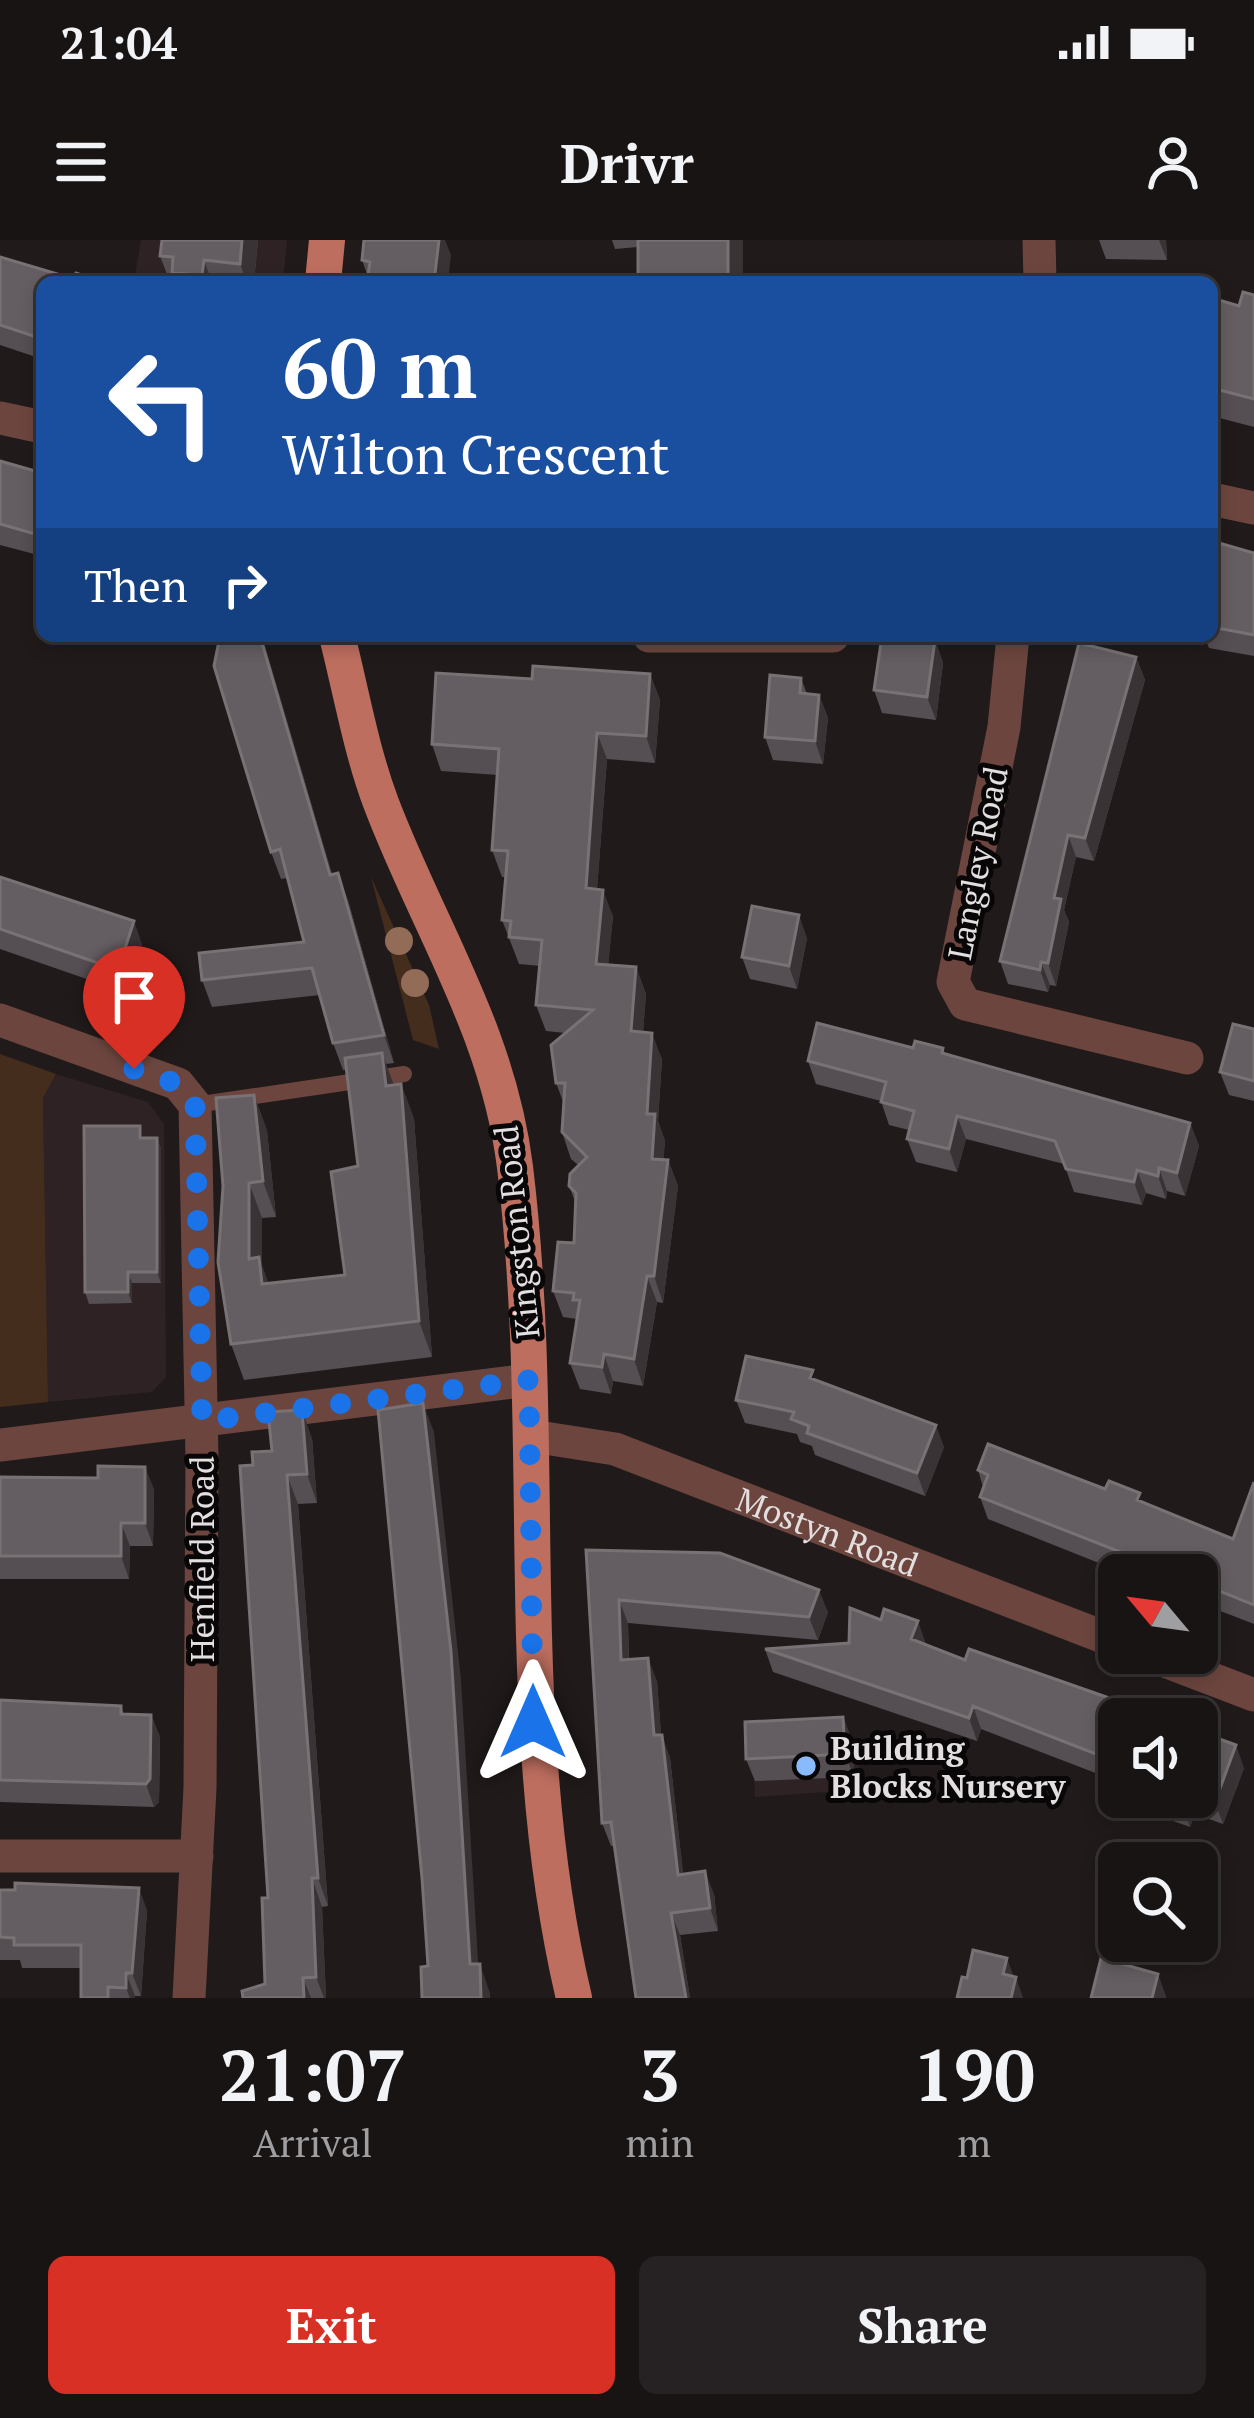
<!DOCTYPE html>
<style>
:root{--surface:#191414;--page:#262122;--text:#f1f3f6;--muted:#9f9ea0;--line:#373334;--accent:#d93025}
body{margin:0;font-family:"PT Serif",serif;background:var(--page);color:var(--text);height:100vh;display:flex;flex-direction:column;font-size:45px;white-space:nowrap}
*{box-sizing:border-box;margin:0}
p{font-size:39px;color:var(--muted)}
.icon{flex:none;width:66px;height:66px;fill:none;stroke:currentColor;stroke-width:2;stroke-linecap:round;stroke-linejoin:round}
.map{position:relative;height:1758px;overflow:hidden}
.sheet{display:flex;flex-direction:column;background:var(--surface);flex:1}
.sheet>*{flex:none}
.hud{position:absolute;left:36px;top:36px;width:1182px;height:366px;border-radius:18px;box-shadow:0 6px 18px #0003,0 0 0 3px var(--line);background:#1a4fa0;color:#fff;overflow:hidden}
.needle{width:78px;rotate:299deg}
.buttons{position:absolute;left:1098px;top:1314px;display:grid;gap:24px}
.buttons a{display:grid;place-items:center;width:120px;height:120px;border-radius:18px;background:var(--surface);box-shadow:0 6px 18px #0003,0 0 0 3px var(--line);font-size:60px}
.pin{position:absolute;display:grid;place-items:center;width:102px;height:102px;color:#fff;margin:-123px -51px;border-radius:50% 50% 50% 0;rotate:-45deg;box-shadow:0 0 12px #0007}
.pin .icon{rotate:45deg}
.me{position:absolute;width:132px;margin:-66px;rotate:0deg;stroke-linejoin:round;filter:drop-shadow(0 0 9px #0008)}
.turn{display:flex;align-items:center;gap:42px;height:252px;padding:0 48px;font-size:54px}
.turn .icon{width:156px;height:156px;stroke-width:2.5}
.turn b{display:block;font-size:84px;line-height:102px}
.then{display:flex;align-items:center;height:114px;padding:0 48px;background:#0003;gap:24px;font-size:45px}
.eta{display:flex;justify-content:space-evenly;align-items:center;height:204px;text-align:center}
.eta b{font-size:72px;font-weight:800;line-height:84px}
.action{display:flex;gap:24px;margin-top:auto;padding:24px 48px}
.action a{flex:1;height:138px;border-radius:18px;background:var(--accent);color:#fff;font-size:48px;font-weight:800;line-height:138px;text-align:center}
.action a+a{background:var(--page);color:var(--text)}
.status{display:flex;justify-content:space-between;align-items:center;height:84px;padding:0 60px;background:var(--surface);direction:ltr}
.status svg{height:33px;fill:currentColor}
header{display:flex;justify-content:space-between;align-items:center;height:156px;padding:0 48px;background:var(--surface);font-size:54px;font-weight:800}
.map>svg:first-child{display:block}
</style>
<div class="status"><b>21:04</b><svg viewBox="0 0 49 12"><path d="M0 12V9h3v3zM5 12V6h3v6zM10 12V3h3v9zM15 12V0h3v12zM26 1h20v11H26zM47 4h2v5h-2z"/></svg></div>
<header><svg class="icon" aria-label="menu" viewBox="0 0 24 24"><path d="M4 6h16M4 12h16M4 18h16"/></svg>Drivr<svg class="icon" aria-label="person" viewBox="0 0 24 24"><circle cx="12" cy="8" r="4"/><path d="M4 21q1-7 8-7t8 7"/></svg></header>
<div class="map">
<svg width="1254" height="1758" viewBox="0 0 1254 1758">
<rect width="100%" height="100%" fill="#211a1b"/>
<!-- built -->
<path fill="#2f2224" d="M141 0H287L283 42H134Z
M56 834 148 862 164 884 166 1137 152 1152 48 1162 43 858Z
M866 1498 854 1550 755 1557 752 1501Z"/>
<!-- green -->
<path fill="#452d1d" d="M371 637 429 765 439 809 413 800Z
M0 814 56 834 43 858 48 1162 0 1167Z"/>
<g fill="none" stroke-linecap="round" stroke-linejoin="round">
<!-- lane -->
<path stroke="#6c463e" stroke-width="16" d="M195 865 404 834"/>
<!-- street -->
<g stroke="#6c463e" stroke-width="33">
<path d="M1039 0 1040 42"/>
<path d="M0 178 42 187"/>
<path d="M1212 259 1254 268"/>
<path d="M649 396H833"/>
<path d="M1013 396 1004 487 953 742 965 764 1187 818"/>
<path d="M0 780 178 844 195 865 202 1218 200 1548 189 1758"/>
<path id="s1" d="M532 1196 615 1209 1119 1403"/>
<path d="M0 1205 529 1140"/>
<path d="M1144 1413 1254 1455"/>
<path d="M0 1616H197"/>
</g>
<!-- primary -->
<path stroke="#bd6e5f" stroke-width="36" d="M323 42 327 0
M337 396C351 451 361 510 381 563 428 687 498 790 515 927 549 1204 509 1484 574 1758"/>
</g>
<!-- trees -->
<g fill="#926c56">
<circle cx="399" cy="701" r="14"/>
<circle cx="415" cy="743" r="14"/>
</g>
<!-- wall -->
<path fill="#554e52" d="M258 0 254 42H170L160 16Z
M612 0H743V42H638V7L615 9Z
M1099 0H1166L1167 20 1106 19Z
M451 15 368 37 362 20Z
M0 17 74 39 102 41 42 42V119L0 105Z
M1254 55V187L1212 176V58L1239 66Z
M0 221 42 233V316L0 305Z
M1212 301 1254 313V416L1209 408 1204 396H1212Z
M220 396H262L332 634 348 660 394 823 386 824 393 845 401 844 414 879 432 1117 244 1140 231 1104 254 855 267 891 276 977 262 978V1025L268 1044 345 1035 358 926 347 830H343L333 803 320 755 212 767 202 740 304 702 287 638 281 639 271 612Z
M882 396H927L928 399 935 400 943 423 936 480 882 473 874 450Z
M1136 417 1145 440 1094 621 1076 617 1064 670 1069 682 1056 746 1050 745 1048 752 1008 744 1000 721Z
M650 434 660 460 655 523 607 519 597 649 613 676 608 725 636 727 646 754 643 792 662 819 658 881 665 901 663 919 668 920 678 946 663 1063 657 1062 643 1146 613 1141 611 1154 580 1149 570 1123 577 1079 563 1077 553 1051 574 1003 576 964 569 946 578 925 571 919 562 892 564 864 556 843 565 793 546 791 536 765 540 726 519 724 502 680 506 637H502L492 610 498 535 441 531 432 504 532 439Z
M801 438 807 454 819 455 828 478 823 524 773 520 765 497Z
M0 637 142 704 127 753 0 709Z
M807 698 797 749 750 739 742 717Z
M1254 789V861L1229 855 1220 832Z
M913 808H943L945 814 1190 883 1199 906 1185 956 1167 951 1166 959 1146 953 1142 965 1074 952 1064 924 966 899 957 932 916 922 907 899 909 890 889 885 881 861 816 844 808 821Z
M144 898H157L161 909V1043H132V1063L89 1064 85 1052Z
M817 1141 944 1207 925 1256 815 1215 812 1206 800 1202 797 1194 745 1183 736 1160Z
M312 1198 317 1263 298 1264 328 1666 322 1667 326 1758H243L265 1744 268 1658 253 1225Z
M978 1230 1143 1263 1233 1299 1254 1242V1384L1197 1362V1335H1129L988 1279 980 1257 983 1247Z
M0 1237 154 1249 153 1306H130L129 1339H0Z
M586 1310 828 1372 818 1400 628 1383 629 1420 657 1441 661 1495 670 1518 683 1634 714 1654 718 1691 680 1695 690 1758H636L614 1606H611L602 1583Z
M926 1405 965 1420 1112 1459 1119 1479V1542L981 1489 977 1501 773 1432 765 1409Z
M0 1460 121 1466 124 1474 151 1475 160 1497 159 1562 154 1567 0 1562Z
M843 1477 852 1500 854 1537 755 1541 746 1519Z
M1197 1491 1244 1528 1223 1584 1195 1574 1190 1587 1145 1571 1140 1557H1197Z
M0 1650 147 1670 141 1756H135V1758H81V1728H22L20 1720H0Z"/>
<!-- shaded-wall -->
<path fill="#3a3335" d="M242 0H258L254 42H247L240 24Z
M439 0H445L451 15 448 42H434Z
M728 0H743V42H728Z
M1159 0H1166L1167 20Z
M204 20 212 42H205L202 35Z
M260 396H262L340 662 330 635Z
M935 400 943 423 936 480 927 457Z
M1136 417 1145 440 1094 621 1085 598Z
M650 434 660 460 655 523 646 496Z
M819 455 828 478 823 524 815 501Z
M597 493 607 519 595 675 586 648Z
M1068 595 1076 617 1064 670 1069 682 1056 746 1048 723 1054 658Z
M338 633 348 660 394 823 384 795Z
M603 650 613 676 606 750 596 724Z
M799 675 807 698 797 749 789 726Z
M134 681 142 704 127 753 118 730Z
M1041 722 1050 745 1048 752 1040 730Z
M636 727 646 754 641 818 631 791Z
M652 793 662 819 658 881 665 901 662 945 652 919 647 874Z
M382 813 395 848 386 846Z
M401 844 414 879 432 1117 419 1081Z
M254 855 267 891 276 977 263 941Z
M957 876 966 899 957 932 949 909Z
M1190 883 1199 906 1185 956 1177 933Z
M157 898 161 909V1043L157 1032Z
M668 920 678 946 663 1063 654 1036Z
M1159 928 1167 951 1166 959 1158 936Z
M1137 930 1146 953 1142 965 1134 942Z
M249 943 262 978V1025L272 1053 275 1080 249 1019Z
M128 1032 132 1043V1063L128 1052Z
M647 1036 657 1062 643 1146 634 1119Z
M604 1114 613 1141 611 1154 602 1127Z
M423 1163 434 1192 461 1440 480 1753 470 1724Z
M302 1170 312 1198 317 1263 307 1234Z
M936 1185 944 1207 925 1256 917 1233Z
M145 1227 154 1249 153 1306 145 1283Z
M287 1235 298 1264 328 1666 318 1638Z
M121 1283 130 1306 129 1339 121 1316Z
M819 1350 828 1372 818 1400 809 1377Z
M619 1360 628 1383 629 1443 621 1420Z
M918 1381 926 1404 911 1399Z
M648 1418 657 1441 663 1518 654 1495Z
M973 1466 981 1489 977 1501 969 1478Z
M151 1475 160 1497 159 1562 154 1567 146 1544Z
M843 1477 852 1500 854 1537 845 1514Z
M662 1495 670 1518 686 1657 678 1635Z
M1236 1505 1244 1528 1223 1584 1215 1562Z
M1184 1557H1188L1195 1574 1190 1587 1182 1564Z
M705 1631 714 1654 718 1691 710 1668Z
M312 1638 322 1667 326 1758H324L316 1737Z
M139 1648 147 1670 141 1756 132 1733Z
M671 1673 680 1695 690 1758H686Z
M1007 1718 1015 1740 1016 1737 1023 1758H1011L1003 1734Z
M480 1724 490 1753V1758H481Z
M126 1733 135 1756V1758H130L126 1748Z
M1158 1734 1166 1756V1758H1152Z
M303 1738 311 1758H304Z"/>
<!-- building -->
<path fill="#645d61" stroke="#787275" stroke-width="3" d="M162 0H242L240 24 204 20 202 35 172 33 173 17 160 16Z
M364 0H439L434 42H367L370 22 362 20Z
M638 0H728V42H638Z
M0 17 74 39 76 33 102 41 42 42V99L0 85Z
M1243 52 1254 55V159L1212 148V58L1239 66Z
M0 221 42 233V296L0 284Z
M1212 301 1254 313V395L1212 387Z
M220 396H260L330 635 338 633 384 795 333 803 312 728 202 740 199 713 304 702 280 609 271 612 214 426Z
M882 396H916L935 400 927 457 874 450Z
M1079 403 1136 417 1085 598 1068 595 1054 658 1061 659 1048 723 1041 722 1040 730 1000 721Z
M533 426 650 434 646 496 597 493 586 648 603 650 596 724 636 727 631 791 652 793 647 874H655L652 919 668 920 654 1036H647L634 1119 604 1114 602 1127 570 1123 580 1060H573L574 1053 553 1051 558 1002 574 1003 576 953 569 946 570 934 587 917 562 892 565 843H556L551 805 593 770 536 765 542 700 509 697 511 681 502 680 508 611 492 610 499 509 432 504 436 433 532 439Z
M770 435 801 438 800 453 819 455 815 501 765 497Z
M0 637 134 681 118 730 0 689Z
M752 666 799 675 789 726 742 717Z
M817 783 913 808 915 801 943 808 942 813 1190 883 1177 933 1159 928 1158 936 1137 930 1134 942 1066 929 1055 901 957 876 949 909 907 899 914 871 881 862 886 842 808 821Z
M1233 784 1254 789V841L1220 832Z
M382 813 386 846 401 844 419 1081 231 1104 218 1022 223 946 216 858 254 855 263 941 249 943V1019L259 1017 262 1044 345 1035 331 932 358 926 345 818Z
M84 886H140V898H157V1032H128V1052H85Z
M746 1116 813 1130 810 1138 936 1185 917 1233 807 1193 809 1186 791 1179 794 1172 736 1160Z
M423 1163 451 1412 470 1724H480L481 1758H422L421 1727 428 1726 422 1638 378 1170Z
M302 1170 307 1234 287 1235 318 1638H312L316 1737 303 1738 304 1758H243L242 1751 265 1744 262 1658H268L240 1226 253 1225 252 1212 272 1211 268 1172Z
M988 1204 1105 1249 1109 1241 1140 1253 1137 1260 1233 1299 1254 1242V1365L1197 1342V1335H1179L980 1257 988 1235 978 1230Z
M98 1226 145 1227V1283H121V1316H0V1237L98 1238Z
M586 1310 720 1313 819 1350 809 1377 619 1360 621 1420 648 1418 654 1495H662L678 1635 705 1631 710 1668 671 1673 686 1758H636L611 1582 602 1583Z
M850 1368 881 1380 884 1369 918 1381 911 1399 965 1420 969 1409 1112 1459 1110 1464 1150 1479H1119V1523L973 1466 969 1478 765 1409 849 1403Z
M0 1460 121 1466V1474L151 1475 150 1539 146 1544 0 1540Z
M843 1477 845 1514 746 1519 745 1482Z
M1197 1491 1236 1505 1215 1562 1197 1555Z
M1161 1557H1184L1182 1564Z
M15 1643 139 1648 132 1733H126V1748L108 1747V1758H81V1705H14V1698L0 1697V1650H15Z
M973 1710 1007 1718 1003 1734 1016 1737 1011 1758H957L962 1737 967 1738Z
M1101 1718 1158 1734 1152 1758H1091Z"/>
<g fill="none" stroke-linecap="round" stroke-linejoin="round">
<!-- route -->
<path stroke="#1a73e8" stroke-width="21" stroke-dasharray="0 37.8" d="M134 829 178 844 195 865 202 1181 529 1140 533 1482"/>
</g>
<!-- markers -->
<circle fill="#89bafc" stroke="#080606" stroke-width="4.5" cx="806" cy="1526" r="12"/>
<g text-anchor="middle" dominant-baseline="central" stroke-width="10" stroke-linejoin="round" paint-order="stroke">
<!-- street labels -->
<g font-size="33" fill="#e3dedf" stroke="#080606">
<text transform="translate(977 623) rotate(-79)">Langley Road</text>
<text transform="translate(516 992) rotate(-96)">Kingston Road</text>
<text stroke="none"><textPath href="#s1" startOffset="312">Mostyn Road</textPath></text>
<text transform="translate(201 1319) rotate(-90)">Henfield Road</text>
</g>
<!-- poi labels -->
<g font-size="33" font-weight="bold" fill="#e3dedf" stroke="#080606" text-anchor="start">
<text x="830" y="1507">Building<tspan x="830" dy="38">Blocks Nursery</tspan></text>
</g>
</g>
</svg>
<div class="buttons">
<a><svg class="needle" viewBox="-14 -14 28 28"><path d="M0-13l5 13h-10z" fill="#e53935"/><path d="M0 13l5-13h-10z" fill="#9f9ea0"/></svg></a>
<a><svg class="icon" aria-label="sound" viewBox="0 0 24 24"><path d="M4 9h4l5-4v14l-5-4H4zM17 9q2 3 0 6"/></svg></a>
<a><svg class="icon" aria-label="search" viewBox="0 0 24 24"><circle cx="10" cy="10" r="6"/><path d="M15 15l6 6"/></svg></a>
</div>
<div class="pin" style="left:134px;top:829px;background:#d93025"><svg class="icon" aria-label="arrive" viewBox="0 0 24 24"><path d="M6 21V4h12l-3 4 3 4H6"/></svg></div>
<svg class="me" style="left:533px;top:1482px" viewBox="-20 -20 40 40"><path d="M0-17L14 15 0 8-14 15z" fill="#1a73e8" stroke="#fff" stroke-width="4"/></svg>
<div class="hud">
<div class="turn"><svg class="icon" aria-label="left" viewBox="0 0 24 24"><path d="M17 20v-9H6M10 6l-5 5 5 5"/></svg><div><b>60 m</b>Wilton Crescent</div></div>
<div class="then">Then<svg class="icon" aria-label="right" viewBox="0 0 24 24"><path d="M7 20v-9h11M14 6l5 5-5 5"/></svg></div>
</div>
</div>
<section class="sheet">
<div class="eta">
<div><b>21:07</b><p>Arrival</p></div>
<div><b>3</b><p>min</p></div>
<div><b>190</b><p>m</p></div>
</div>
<div class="action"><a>Exit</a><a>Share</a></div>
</section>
